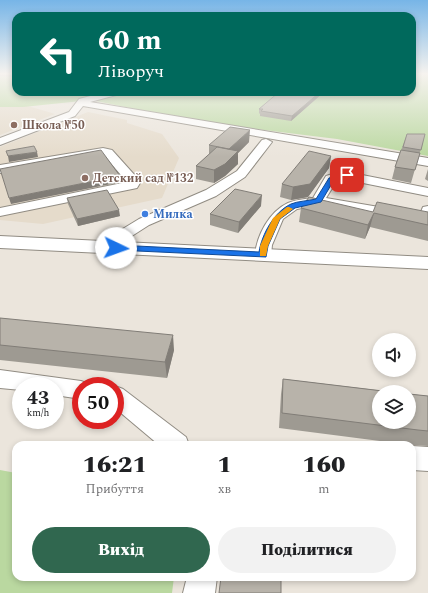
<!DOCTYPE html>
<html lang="uk">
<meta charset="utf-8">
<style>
:root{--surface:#fff;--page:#f2f2f2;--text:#202124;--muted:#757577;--accent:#30674f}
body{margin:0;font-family:Spectral,serif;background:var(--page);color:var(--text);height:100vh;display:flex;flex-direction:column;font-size:15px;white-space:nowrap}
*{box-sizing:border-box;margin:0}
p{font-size:13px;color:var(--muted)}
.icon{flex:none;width:22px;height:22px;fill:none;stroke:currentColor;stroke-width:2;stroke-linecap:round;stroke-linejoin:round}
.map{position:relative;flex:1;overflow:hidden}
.details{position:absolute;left:12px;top:441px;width:404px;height:140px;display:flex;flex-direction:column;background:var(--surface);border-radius:12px;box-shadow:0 2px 6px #0003}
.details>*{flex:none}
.banner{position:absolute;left:12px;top:12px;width:404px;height:84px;border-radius:12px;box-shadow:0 2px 6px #0003;background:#00695c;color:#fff;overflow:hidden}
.controls{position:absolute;left:372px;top:333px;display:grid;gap:8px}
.controls a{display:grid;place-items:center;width:44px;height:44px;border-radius:50%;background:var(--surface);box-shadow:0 2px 6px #0003;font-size:20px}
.speed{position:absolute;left:12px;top:377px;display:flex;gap:8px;font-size:20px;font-weight:700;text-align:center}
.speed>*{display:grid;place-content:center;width:52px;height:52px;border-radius:50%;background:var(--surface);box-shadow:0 2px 6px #0003;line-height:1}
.speed small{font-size:10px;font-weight:400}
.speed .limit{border:6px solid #d22;background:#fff;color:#111}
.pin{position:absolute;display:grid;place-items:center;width:34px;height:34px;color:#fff;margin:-17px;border-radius:8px;box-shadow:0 2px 6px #0006}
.me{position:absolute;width:44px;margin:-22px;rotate:93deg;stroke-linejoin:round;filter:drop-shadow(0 0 3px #0008)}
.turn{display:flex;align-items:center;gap:14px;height:84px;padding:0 20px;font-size:18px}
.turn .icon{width:52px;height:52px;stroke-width:2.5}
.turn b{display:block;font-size:28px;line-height:34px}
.eta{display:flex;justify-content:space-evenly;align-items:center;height:68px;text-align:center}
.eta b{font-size:24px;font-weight:800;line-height:28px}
.button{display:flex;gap:8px;margin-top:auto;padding:8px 20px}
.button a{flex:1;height:46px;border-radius:24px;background:var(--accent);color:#fff;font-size:16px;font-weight:800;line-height:46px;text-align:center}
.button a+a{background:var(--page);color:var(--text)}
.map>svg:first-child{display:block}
</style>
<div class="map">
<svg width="428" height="593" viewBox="0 0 428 593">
<rect width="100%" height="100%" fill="#ebe5dc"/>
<!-- built -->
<path fill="#e5dbcb" d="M0 106H28L55 114 0 135Z
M88 112 127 120V123L162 134 179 158 162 198 43 224 0 220V147Z"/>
<!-- green -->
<path fill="#bad8a0" d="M0 74H16V92H412V74H428V156L337 139 193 121 91 100 23 107H0Z
M0 470 16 473V577H174L172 593H0Z"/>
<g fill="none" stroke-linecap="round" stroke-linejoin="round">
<!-- minor casing -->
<g stroke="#918c83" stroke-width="2">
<path id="minor" d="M106 92H121L120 94 90 102 428 158V166L83 106 75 116 0 145V138L69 112 79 99Z
M266 139 272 142 245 177 216 196 149 225 110 250 104 252 98 250 96 247 98 244 139 219 206 190 237 171 262 140Z
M103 148 112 150 139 180 140 183 137 188 0 216V208L127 182 103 154 0 173V165Z
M342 171 428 188V196L343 179 336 182 326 198 420 214 423 207 428 206V223H425L318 205 297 209 283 219 272 245 271 255 269 258 263 260 257 258 255 255C257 235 269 212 288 203 295 200 305 199 313 198L326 176Z
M0 370 81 381 89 384 90 386H81V399L55 395V386H21V390L0 388Z
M115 386 123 389 186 437 189 445H159L115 408Z
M412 446 428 447V471L412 470Z
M187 577H217L215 593H183Z"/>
</g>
<!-- major casing -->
<g stroke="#918c83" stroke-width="2">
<path id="major" d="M0 236 428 257V269L0 248Z"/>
</g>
<!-- minor -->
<use href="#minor" fill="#fff" fill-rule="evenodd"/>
<!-- major -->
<use href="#major" fill="#fff" fill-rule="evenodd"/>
</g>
<!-- wall -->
<path fill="#9e9a92" d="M0 74H16V77L0 76Z
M269 92H324L291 121 260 116V114L259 113V109L274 96 269 95Z
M407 134H425L411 183 392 179 395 167Z
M249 142 238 153V164L225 176 214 183 196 179V166L209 155V145Z
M331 156 329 168 308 197 291 200 280 197 282 184Z
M428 169V181L425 179Z
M67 198 120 216 78 226 68 204Z
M261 206 238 233 210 225V214Z
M301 208 373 212H428V241L370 227 365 239 299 222Z
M0 318 174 350 167 378 0 360Z
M283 379 428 396V446L411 445 279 428 281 394Z"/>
<!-- shaded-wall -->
<path fill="#817d77" d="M320 92H324L291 121 292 116Z
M250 130 249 142 238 153V164L225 176 214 183V170L229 149Z
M37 152 38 157 9 162 8 156Z
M331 156 329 168 308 197 291 200 293 187Z
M120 176 121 182 11 204 9 198Z
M262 195 261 206 238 233 239 222Z
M119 210 120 216 78 226 77 219Z
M374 213 370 227 365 239 368 225Z
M173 335 174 350 167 378 165 362Z"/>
<!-- building -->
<path fill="#b8b3aa" stroke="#817d77" d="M278 92H320L292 116 261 111 263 109H259L279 92Z
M230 127 250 130 229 149 209 145Z
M407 134H425L421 150 403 147Z
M34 146 37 152 8 156 6 151Z
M217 147 238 151 225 164 214 170 196 166Z
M101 150 120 176 9 198 0 169Z
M401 150 420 153 415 170 395 167Z
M309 151 331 156 310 184 293 187 282 184Z
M235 189 262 195 239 222 210 214Z
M107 190 119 210 77 219 67 198Z
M309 197 373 212 377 202 428 212V225L374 213 368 225 301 208Z
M0 318 173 335 165 362 0 345Z
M283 379 391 392H379V422H409V394L428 396V431L418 430 282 413Z
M221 577H263L281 580V593H219Z"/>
<!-- sky -->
<linearGradient id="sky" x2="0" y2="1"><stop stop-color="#77b5e7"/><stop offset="0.47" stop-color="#f6f3ef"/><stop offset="1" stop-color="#f6f3ef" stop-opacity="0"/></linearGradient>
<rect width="428" height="157" fill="url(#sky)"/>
<!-- route -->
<path fill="#1a73e8" stroke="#114b97" d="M347 173 349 174V176L334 180 321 202 295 208 280 219 268 246 266 257 116 250 112 248 116 245 259 252C262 234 274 212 291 204 298 201 308 201 316 199L329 178Z"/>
<!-- slow -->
<path fill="#f59e0b" d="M287 207H289L293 209 280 219 268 246 266 256H260V246L273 218Z"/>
<!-- markers -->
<g fill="#8d6e63" stroke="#fff" stroke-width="1.5">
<circle cx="14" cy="125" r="4"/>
<circle cx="85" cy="178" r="4"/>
</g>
<circle fill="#3f7fe0" stroke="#fff" stroke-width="1.5" cx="145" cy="214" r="4"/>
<g text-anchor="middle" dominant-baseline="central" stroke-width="3" stroke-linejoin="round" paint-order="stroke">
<!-- far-education labels -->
<g font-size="12" font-weight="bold" fill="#785e54" stroke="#fff" text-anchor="start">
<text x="22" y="125">Школа №50</text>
<text x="93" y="178">Детский сад №132</text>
</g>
<!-- far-shop labels -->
<g font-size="12" font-weight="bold" fill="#366cbe" stroke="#fff" text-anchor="start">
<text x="153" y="214">Милка</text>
</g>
</g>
</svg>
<div class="controls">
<a><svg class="icon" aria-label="sound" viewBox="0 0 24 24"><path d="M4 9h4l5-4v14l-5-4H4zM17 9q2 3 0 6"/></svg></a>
<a><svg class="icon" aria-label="layers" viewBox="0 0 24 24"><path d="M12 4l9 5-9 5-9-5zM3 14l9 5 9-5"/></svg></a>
</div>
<div class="speed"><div>43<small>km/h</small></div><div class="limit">50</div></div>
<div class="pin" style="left:347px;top:175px;background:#d93025"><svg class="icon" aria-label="arrive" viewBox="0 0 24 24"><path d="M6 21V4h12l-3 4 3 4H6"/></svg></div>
<svg class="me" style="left:116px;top:248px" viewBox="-20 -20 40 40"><circle r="19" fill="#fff"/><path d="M0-13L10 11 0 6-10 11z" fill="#1a73e8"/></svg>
<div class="banner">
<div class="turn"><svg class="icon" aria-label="left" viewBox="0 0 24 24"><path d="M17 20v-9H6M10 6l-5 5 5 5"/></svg><div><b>60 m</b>Ліворуч</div></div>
</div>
<section class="details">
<div class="eta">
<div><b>16:21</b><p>Прибуття</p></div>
<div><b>1</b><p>хв</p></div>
<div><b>160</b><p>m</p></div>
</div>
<div class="button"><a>Вихід</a><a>Поділитися</a></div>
</section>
</div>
